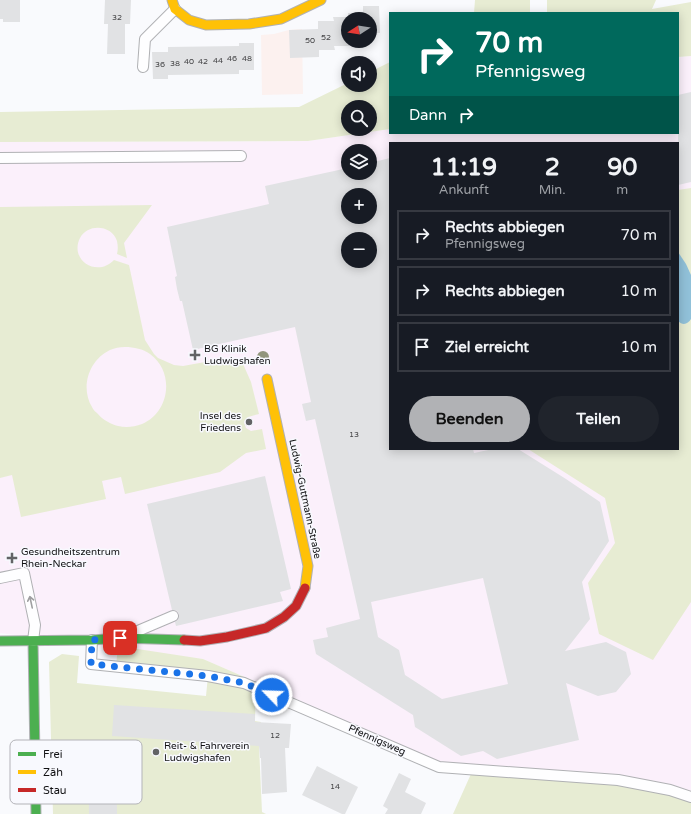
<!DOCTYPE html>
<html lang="de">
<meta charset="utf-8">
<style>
:root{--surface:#171b24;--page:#20242c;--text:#f1f3f6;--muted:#9ea1a6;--line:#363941;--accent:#b1b2b5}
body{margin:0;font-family:"Varela Round",sans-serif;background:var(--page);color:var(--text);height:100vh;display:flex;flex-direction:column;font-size:15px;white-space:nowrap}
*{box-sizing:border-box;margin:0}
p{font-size:13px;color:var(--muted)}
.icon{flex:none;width:22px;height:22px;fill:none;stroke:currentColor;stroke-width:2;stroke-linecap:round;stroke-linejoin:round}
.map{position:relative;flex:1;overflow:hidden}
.details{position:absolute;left:389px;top:142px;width:290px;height:308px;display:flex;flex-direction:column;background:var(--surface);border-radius:0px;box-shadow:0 2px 10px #0003}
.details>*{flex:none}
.banner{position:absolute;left:389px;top:12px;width:290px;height:122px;border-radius:0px;box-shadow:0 2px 10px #0003;background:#00695c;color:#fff;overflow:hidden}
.needle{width:26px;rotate:258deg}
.buttons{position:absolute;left:341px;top:12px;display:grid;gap:8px}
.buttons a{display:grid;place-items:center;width:36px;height:36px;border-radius:50%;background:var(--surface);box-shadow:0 2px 10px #0003;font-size:20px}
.pin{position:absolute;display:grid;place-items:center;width:34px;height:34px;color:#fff;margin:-17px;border-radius:8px;box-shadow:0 2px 6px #0006}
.me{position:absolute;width:44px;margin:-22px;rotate:294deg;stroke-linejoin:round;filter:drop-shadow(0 0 3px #0008)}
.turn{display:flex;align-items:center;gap:14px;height:84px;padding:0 20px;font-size:18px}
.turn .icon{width:52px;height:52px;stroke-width:2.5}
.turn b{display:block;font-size:28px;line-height:34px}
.then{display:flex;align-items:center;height:38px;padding:0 20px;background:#0003;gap:8px;font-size:15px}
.eta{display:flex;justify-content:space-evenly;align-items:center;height:68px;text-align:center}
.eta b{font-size:24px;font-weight:800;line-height:28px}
.cta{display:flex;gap:8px;margin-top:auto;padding:8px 20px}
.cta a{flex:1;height:46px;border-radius:24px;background:var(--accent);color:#111;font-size:16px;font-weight:800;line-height:46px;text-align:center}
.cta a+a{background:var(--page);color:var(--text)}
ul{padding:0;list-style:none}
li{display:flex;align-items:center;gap:12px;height:50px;margin:0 8px 6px;padding:0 12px;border:2px solid var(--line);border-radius:0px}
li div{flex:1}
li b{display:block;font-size:15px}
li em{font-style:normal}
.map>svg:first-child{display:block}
</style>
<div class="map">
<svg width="691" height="814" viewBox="0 0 691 814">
<rect width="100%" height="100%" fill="#f9fafd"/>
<!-- industrial -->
<path fill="#fcf1ef" d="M302 29 303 94 262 95 261 35 274 34 289 30Z"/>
<!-- medical -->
<path fill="#fbf0fb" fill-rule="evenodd" d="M691 56V792L672 786 619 775 440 763 203 659 0 633V142L308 141 390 129V133H678V57ZM390 143H678V449H390ZM348 151H370V173H348ZM348 195H370V217H348ZM348 239H370V261H348Z"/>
<!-- green -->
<path fill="#e7ecd3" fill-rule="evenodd" d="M475 0H530V13H474Z
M547 0H656L652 9 691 2V56L678 57V13H547Z
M390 62V129L308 141 0 142V112L299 107 348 83V85H370V72ZM348 107H370V129H348Z
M691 188V602L653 660 599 634 588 583 615 543 605 498 528 449H678V190Z
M152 205 124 243 127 258 117 254C118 250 118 246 117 241 112 225 88 223 80 238 69 260 97 278 114 260L129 265 145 340 154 354 158 358 174 365 183 366 227 358 238 360 243 364 251 382 259 414 248 417 244 422 246 428 251 431 262 429 266 449 246 453 220 472 125 494 121 477 102 481 106 499 21 517 12 475 0 478V207ZM125 347C134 347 143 349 150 354 175 372 170 412 142 424 134 427 126 428 118 426 111 424 103 420 98 414 96 412 93 410 92 407 80 387 89 360 110 350 115 348 119 347 125 347Z
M118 646 203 659 256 682 255 721 261 722 259 746 262 812 266 814H53L49 662 62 654 79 656 77 683 206 696 208 676 116 666Z
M475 765 619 775 672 786 691 792V814H453Z"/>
<!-- water -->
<path fill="#91c1d9" d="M678 252 686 264 691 275V319C688 324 683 326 678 321Z"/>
<!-- building -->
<path fill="#e1e2e4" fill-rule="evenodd" d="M0 0H20V22H3V19H0Z
M105 0H131L130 24H125V54H107L108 24H104Z
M363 6H379L380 33H370V19H348V41H364L349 42V46H334L335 50H319V57L290 58 289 30 318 29V21H334L333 17H348V13H363Z
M239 43H254V70H239V74L168 75V79H153L152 52H168V47L239 46Z
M691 92V182L678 185V95Z
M390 158V449H473L474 453 493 449H518L566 479 600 502 609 541 582 582 590 619 565 651 606 642 626 652 631 674 616 692 598 696 566 683 579 740 497 759 483 751 461 756 415 727 413 715 316 654 313 640 328 637 326 628 360 619 315 419 306 421 302 404 311 402 295 327 193 350 182 301H180L177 289 175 277 177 276 167 227 269 204 265 186 348 168V173H370V163ZM348 195H370V217H348ZM348 239H370V261H348ZM483 578 508 684 442 699 405 675 399 650 378 637 371 602Z
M265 476 291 589 280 592 283 601 176 626 175 622 178 620 179 614 177 611 172 610 147 504Z
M114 705 255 714V722L291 724 289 748H285L287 792 262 794 261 758H260L259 746 112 736Z
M88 745H116L117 814H89Z
M317 766 358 787 345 814H342L302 795Z
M399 773 411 779 405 792 426 803 421 814H385L388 809 383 806Z"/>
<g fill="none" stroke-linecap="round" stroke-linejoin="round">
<!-- lane casing -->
<g stroke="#b0b1b4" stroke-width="12">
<path id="lane" d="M143 67 145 39 175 9
M0 158 241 156
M0 578 24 573 35 625 33 641
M133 633 173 616
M92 640 91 664 208 676 244 683 439 767 618 780 670 790 691 797"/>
</g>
<!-- fast casing -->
<g stroke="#b0b1b4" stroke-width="11">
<path id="fast" d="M0 641 92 640 120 638 184 640
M33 641 36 814"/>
</g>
<!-- slow casing -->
<g stroke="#b0b1b4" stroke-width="11">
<path id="slow" d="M172 0 175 9 189 20 206 25 249 24 281 19 321 0
M267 379 308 566 305 588"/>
</g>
<!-- jam casing -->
<g stroke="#b0b1b4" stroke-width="11">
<path id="jam" d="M184 640 200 641 227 637 266 628 284 617 296 606 305 588"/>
</g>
<!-- lane -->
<use href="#lane" stroke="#fefeff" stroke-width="10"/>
<!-- fast -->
<use href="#fast" stroke="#4caf50" stroke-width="9"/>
<!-- slow -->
<use href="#slow" stroke="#ffc107" stroke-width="9"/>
<!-- jam -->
<use href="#jam" stroke="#c62828" stroke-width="9"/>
</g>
<!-- trees -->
<circle fill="#92957c" cx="263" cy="357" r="6"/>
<!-- one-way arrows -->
<defs><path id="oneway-shaft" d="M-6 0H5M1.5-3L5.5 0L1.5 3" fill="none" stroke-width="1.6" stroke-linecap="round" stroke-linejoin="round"/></defs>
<use stroke="#9f9fa1" href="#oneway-shaft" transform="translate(31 602) rotate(-102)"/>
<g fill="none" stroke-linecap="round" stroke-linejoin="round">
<!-- route -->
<path stroke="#1a73e8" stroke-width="7" stroke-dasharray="0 12.6" d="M120 638 92 640 91 664 208 676 244 683 272 695"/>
</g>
<!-- markers -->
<g fill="#626365" stroke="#f8f9fe" stroke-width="1.5">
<path d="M193 349h4v4h4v4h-4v4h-4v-4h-4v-4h4z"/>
<circle cx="249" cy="422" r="4"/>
<path d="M10 552h4v4h4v4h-4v4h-4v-4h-4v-4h4z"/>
<circle cx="156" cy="752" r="4"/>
</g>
<g text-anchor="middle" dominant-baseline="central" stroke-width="3" stroke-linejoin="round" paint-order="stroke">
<!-- number labels -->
<g font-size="8" fill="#454547">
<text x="117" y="17">32</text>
<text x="326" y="37">52</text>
<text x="310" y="40">50</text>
<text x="232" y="58">46</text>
<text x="247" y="58">48</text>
<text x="218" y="60">44</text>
<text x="189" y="61">40</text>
<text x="203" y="61">42</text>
<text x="175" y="63">38</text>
<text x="160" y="64">36</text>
<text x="354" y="434">13</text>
<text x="275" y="735">12</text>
<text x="335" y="786">14</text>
</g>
<!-- poi labels -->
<g font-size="10" fill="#111113" stroke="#f8f9fe" text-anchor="start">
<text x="204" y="349">BG Klinik<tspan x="204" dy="12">Ludwigshafen</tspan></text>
<text x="241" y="416" text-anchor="end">Insel des<tspan x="241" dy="12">Friedens</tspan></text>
<text x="21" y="552">Gesundheitszentrum<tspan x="21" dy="12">Rhein-Neckar</tspan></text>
<text x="164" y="746">Reit- &amp; Fahrverein<tspan x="164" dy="12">Ludwigshafen</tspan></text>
</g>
<!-- street labels -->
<g font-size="10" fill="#111113" stroke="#f8f9fe">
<text transform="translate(305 499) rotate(78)">Ludwig-Guttmann-Straße</text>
<text transform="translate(377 740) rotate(24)">Pfennigsweg</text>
</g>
</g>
<!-- legend -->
<rect x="10" y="740" width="132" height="64" rx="6" fill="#f8f9fe" stroke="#b3b3b8" stroke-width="1"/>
<rect x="18" y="752" width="18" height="4" fill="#4caf50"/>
<rect x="18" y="770" width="18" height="4" fill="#ffc107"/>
<rect x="18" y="788" width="18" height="4" fill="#c62828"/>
<g font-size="11" fill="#111113">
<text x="43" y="758">Frei</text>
<text x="43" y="776">Zäh</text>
<text x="43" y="794">Stau</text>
</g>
</svg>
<div class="buttons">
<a><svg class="needle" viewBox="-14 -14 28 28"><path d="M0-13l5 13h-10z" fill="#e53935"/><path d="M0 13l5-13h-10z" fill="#9ea1a6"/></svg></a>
<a><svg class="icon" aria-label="sound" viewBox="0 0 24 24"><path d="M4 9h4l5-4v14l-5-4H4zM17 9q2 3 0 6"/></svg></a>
<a><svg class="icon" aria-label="search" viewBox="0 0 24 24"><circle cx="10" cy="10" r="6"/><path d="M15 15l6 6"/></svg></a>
<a><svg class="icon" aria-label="layers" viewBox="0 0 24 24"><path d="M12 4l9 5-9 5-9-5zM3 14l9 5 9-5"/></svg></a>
<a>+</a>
<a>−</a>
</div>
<div class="pin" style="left:120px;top:638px;background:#d93025"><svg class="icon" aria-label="arrive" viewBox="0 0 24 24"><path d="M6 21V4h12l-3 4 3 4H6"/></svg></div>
<svg class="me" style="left:272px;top:695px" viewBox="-20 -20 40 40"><circle r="17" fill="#1a73e8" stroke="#fff" stroke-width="3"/><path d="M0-11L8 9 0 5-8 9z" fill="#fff"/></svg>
<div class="banner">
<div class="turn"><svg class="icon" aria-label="right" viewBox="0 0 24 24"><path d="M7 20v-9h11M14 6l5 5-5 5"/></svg><div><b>70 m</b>Pfennigsweg</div></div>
<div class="then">Dann<svg class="icon" aria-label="right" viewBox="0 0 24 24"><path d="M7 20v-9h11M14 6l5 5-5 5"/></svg></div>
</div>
<section class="details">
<div class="eta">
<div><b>11:19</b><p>Ankunft</p></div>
<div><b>2</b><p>Min.</p></div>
<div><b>90</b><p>m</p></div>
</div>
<ul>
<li><svg class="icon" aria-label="right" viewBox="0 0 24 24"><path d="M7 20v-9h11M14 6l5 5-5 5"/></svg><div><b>Rechts abbiegen</b><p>Pfennigsweg</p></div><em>70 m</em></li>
<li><svg class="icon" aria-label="right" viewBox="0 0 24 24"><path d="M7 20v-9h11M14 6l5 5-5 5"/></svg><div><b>Rechts abbiegen</b></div><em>10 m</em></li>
<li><svg class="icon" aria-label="arrive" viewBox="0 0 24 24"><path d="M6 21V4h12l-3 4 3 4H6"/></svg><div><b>Ziel erreicht</b></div><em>10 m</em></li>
</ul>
<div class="cta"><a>Beenden</a><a>Teilen</a></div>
</section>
</div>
